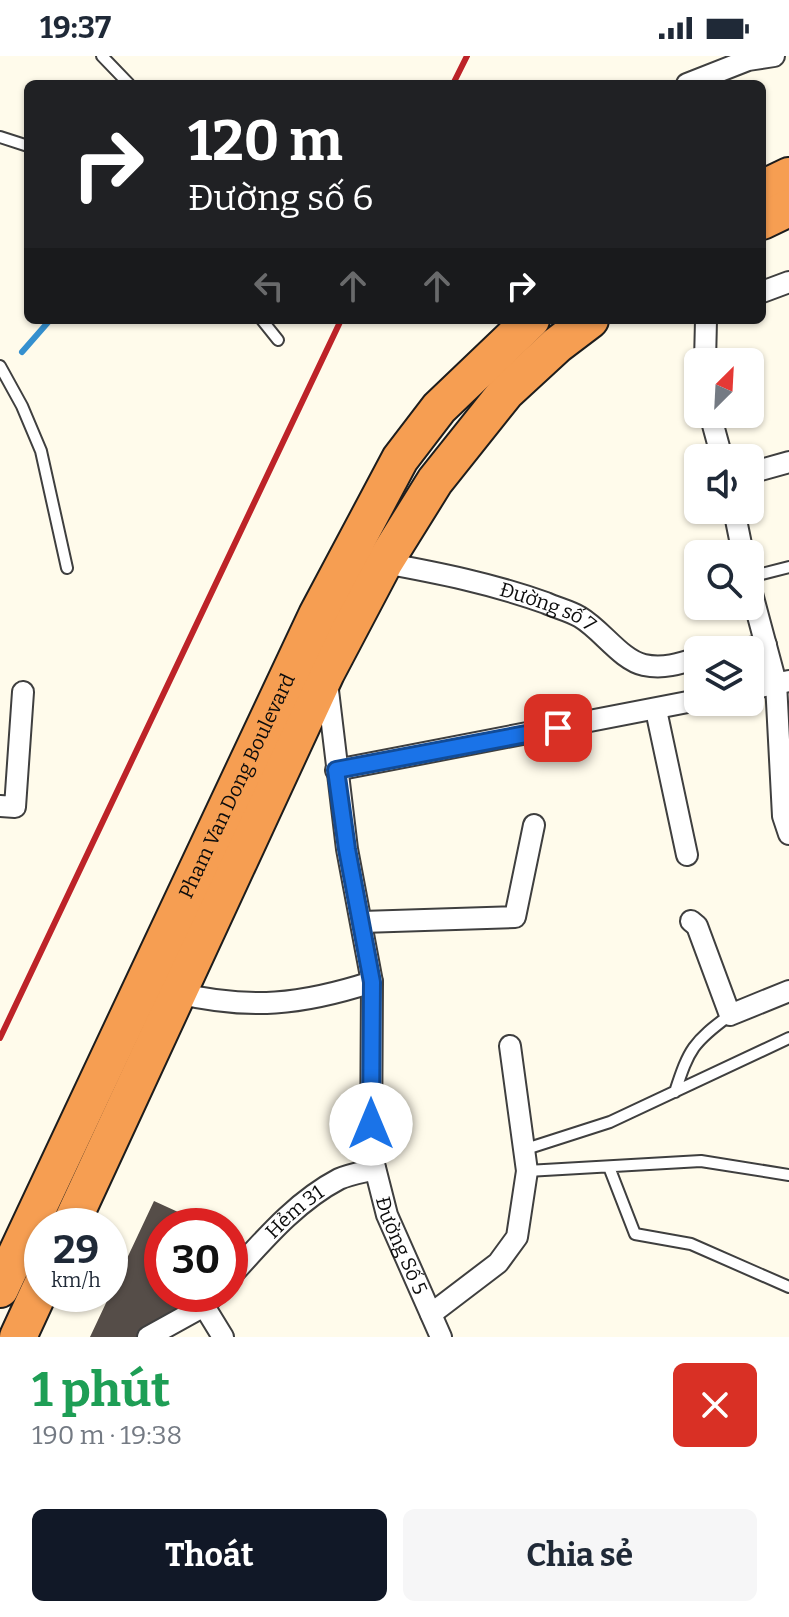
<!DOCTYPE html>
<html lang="vi">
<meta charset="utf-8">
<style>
:root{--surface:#fff;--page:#f6f6f7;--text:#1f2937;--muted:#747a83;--accent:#111827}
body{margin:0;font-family:Bitter,serif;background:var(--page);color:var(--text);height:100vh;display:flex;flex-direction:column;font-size:30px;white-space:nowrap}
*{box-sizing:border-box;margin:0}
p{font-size:26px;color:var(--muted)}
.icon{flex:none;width:44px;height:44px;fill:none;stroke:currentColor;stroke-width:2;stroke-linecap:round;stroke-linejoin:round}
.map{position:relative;height:1281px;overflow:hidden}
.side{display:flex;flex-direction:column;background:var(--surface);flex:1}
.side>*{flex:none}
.hud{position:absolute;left:24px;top:24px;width:742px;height:244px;border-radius:12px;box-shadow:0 2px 6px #0004;background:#202124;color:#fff;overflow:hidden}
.needle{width:52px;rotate:24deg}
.fabs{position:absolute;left:684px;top:292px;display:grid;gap:16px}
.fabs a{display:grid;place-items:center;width:80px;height:80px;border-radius:12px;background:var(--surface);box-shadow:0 2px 6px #0004;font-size:40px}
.speed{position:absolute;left:24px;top:1152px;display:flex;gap:16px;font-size:40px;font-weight:700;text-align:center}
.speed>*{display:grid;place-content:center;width:104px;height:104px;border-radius:50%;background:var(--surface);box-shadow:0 2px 6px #0004;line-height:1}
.speed small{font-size:20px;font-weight:400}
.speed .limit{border:12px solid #d22;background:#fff;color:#111}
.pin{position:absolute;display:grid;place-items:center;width:68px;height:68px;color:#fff;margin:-34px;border-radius:16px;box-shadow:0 4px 12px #0006}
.me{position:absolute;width:88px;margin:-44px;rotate:0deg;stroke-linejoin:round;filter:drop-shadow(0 0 6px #0008)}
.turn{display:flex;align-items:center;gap:28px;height:168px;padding:0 32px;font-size:36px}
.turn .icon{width:104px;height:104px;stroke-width:2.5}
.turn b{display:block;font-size:56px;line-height:68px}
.lanes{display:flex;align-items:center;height:76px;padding:0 32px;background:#0003;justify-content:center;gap:40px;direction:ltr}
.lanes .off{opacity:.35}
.round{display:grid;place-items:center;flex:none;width:84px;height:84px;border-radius:12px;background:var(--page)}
.overview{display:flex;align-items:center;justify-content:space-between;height:136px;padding:0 32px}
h1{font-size:48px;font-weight:700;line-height:60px;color:#1e9e55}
.action{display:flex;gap:16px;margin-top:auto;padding:16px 32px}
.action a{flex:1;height:92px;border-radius:12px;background:var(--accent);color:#fff;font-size:32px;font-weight:700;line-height:92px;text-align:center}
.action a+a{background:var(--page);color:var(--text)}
.status{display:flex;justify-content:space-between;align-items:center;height:56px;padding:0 40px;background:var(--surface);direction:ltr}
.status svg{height:22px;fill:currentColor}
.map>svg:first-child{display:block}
</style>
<div class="status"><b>19:37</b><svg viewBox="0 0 49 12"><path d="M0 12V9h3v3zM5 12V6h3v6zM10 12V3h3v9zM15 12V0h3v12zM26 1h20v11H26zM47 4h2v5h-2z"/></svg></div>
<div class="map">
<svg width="789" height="1281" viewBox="0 0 789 1281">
<rect width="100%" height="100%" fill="#fffbeb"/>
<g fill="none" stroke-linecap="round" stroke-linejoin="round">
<!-- stream -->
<path stroke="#3590cf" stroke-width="6" d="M22 296 50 264"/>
</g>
<!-- building -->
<path fill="#554d48" d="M154 1145 200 1166 201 1170H162V1238H199L192 1252 142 1281H90Z"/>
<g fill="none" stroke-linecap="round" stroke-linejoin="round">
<!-- lane casing -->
<g stroke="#3f3f3f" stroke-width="14">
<path id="lane" d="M102 0 129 28
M0 81 28 90
M262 264 278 284
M0 310 22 350 41 395 67 512
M750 521 789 511
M675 1036C689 993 693 986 730 959
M526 1093 610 1066 789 982
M609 1111 635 1178 691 1188 789 1231
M527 1115 701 1105 789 1119"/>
</g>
<!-- street casing -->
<g stroke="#3f3f3f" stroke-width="24">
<g id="street">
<path d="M687 28 748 4 774 0"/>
<path d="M762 236 789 226"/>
<path d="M705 306 706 264"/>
<path d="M710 358 722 402"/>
<path d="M750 417 789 406"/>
<path d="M734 454 743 498"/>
<path id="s1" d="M384 507C439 517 493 528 546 547 557 552 570 555 580 561 602 574 621 604 644 609 663 613 679 608 698 602"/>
<path d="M750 530 776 627 783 760 789 778"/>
<path d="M738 594 766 589"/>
<path id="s2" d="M327 626 347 793 372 926 371 1096 387 1159 441 1281"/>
<path d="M750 633 789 625"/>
<path d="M656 654 687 799"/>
<path d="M336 714 698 644"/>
<path d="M0 750 15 751 23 636"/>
<path d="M691 865 697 870 730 959 789 935"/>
<path d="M362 866 515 861 534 769"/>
<path d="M177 937C250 954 301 949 372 926"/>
<path id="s3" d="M230 1221C262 1186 295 1146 339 1123 350 1118 364 1116 375 1113"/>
<path d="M204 1250 223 1281"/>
<path d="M431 1258 498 1207 517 1181 527 1115 510 990"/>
<path d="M148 1281 204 1250 215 1238"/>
</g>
</g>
<!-- highway casing -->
<g stroke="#1d1d1d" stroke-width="40">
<g id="highway">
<path d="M762 133 789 120"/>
<path d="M762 165 789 152"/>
<path d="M70 1170 326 617 384 507 435 425 506 336 557 289 590 264"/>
<path id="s4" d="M0 1233 317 559 400 403 439 352 531 264"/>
<path d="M18 1281 42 1229"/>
</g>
</g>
<!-- lane -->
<use href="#lane" stroke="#fff" stroke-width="10"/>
<!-- street -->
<use href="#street" stroke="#fff" stroke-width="20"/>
<!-- highway -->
<use href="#highway" stroke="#f69e52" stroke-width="36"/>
<!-- rail -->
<path stroke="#bd2328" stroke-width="6" d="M453 28 467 0
M0 982 341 264"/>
</g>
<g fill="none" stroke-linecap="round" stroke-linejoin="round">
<!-- route casing -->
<g stroke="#114b97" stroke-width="20">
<path id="route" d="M371 1068 372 926 347 793 336 714 558 672"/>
</g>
<!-- route -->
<use href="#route" stroke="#1a73e8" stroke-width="14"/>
</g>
<g text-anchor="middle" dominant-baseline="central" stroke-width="8" stroke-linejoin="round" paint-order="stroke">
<!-- street labels -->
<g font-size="20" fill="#0c0c0c" stroke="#fff">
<text stroke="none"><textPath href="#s1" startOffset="170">Đường số 7</textPath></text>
<text stroke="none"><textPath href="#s4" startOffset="556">Pham Van Dong Boulevard</textPath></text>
<text stroke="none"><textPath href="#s3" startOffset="92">Hẻm 31</textPath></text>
<text stroke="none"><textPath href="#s2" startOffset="572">Đường Số 5</textPath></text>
</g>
</g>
</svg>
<div class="fabs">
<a><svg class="needle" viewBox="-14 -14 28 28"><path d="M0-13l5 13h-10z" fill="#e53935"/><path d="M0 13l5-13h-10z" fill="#747a83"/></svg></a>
<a><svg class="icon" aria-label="sound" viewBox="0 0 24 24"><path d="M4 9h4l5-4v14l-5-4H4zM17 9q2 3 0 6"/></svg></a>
<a><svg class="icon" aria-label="search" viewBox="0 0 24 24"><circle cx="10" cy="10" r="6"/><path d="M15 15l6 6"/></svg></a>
<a><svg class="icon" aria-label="layers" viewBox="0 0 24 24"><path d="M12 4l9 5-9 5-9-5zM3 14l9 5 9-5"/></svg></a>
</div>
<div class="speed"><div>29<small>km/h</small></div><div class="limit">30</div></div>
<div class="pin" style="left:558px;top:672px;background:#d93025"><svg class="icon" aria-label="arrive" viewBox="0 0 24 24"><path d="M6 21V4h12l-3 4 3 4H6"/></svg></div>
<svg class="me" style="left:371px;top:1068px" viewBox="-20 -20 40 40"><circle r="19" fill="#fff"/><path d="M0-13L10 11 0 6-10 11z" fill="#1a73e8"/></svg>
<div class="hud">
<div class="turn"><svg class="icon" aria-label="right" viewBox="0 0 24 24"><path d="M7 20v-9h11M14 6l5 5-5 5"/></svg><div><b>120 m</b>Đường số 6</div></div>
<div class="lanes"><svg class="icon off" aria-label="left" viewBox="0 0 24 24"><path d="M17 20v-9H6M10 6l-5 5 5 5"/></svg><svg class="icon off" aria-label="ahead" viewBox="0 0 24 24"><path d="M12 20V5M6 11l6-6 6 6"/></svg><svg class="icon off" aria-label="ahead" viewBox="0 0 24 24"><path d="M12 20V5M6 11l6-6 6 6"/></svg><svg class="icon" aria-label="right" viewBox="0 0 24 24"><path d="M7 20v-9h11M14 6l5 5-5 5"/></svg></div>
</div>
</div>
<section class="side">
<div class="overview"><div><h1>1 phút</h1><p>190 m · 19:38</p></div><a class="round" style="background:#d93025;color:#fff"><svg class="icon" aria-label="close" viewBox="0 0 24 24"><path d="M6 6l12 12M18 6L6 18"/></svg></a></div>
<div class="action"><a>Thoát</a><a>Chia sẻ</a></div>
</section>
